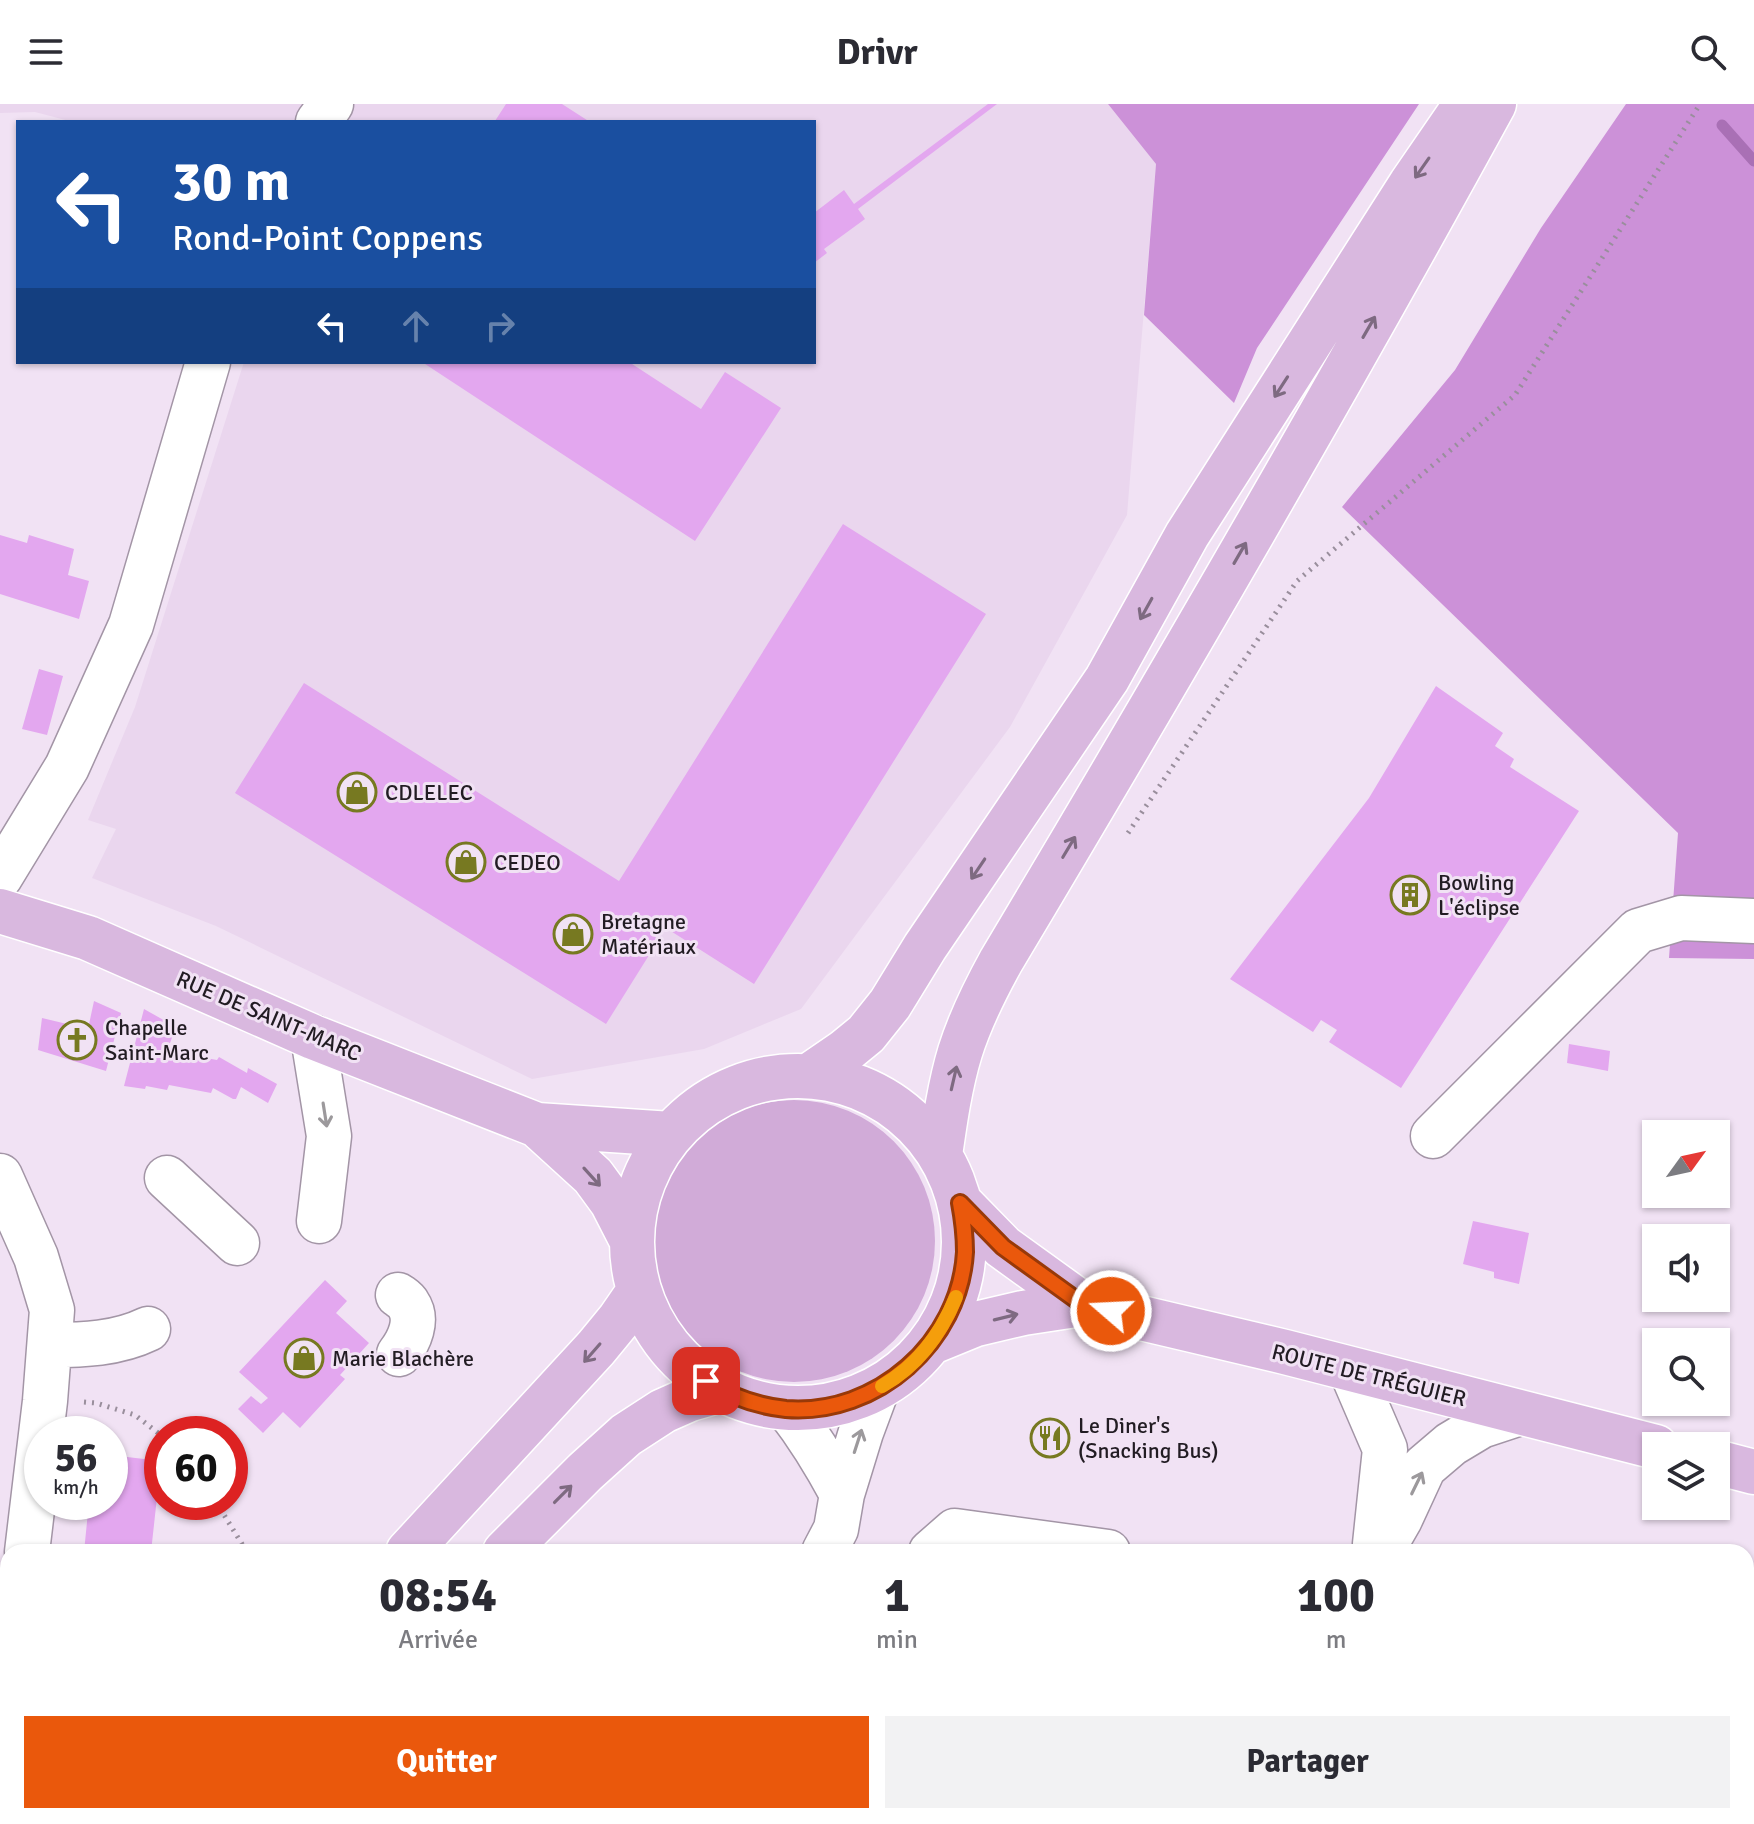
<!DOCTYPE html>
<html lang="fr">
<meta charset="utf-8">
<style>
:root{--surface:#fff;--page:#f2f2f3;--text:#2b2b33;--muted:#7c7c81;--accent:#ea580c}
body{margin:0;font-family:Signika,sans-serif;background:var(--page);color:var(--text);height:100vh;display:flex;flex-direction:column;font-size:30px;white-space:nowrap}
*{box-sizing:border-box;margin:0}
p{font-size:26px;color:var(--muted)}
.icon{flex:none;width:44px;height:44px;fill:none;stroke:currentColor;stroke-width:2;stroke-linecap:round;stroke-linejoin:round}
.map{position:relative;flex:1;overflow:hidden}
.side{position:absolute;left:0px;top:1440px;width:1754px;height:280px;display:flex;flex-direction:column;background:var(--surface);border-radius:24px 24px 0 0;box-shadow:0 2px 6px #0004}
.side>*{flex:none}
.hud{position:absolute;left:16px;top:16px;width:800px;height:244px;border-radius:0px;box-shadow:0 2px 6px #0004;background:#1a4fa0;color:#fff;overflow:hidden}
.needle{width:52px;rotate:57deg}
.buttons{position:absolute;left:1642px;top:1016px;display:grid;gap:16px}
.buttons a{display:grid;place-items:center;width:88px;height:88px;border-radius:0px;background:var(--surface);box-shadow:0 2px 6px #0004;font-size:40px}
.speed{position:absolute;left:24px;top:1312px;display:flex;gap:16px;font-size:40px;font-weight:700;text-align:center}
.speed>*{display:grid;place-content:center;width:104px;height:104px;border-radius:50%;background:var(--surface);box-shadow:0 2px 6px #0004;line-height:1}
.speed small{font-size:20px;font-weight:400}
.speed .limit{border:12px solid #d22;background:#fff;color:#111}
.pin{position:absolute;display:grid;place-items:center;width:68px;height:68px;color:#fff;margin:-34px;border-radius:16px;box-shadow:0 4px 12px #0006}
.me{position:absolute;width:88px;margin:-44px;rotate:289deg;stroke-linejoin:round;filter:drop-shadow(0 0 6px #0008)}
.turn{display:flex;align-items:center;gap:28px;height:168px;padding:0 24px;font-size:36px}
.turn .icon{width:104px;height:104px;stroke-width:2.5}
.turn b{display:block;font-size:56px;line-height:68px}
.lanes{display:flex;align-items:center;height:76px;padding:0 24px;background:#0003;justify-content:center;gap:40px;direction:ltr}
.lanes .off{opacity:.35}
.eta{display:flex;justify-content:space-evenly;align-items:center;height:136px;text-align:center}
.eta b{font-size:48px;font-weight:800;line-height:56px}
.action{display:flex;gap:16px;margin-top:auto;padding:16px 24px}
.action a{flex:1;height:92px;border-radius:0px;background:var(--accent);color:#fff;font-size:32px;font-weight:800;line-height:92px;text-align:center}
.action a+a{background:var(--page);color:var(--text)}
header{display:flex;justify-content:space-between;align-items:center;height:104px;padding:0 24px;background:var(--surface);font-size:36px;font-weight:800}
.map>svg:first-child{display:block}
</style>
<header><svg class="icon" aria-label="menu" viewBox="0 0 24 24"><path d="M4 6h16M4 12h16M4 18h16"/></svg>Drivr<svg class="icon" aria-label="search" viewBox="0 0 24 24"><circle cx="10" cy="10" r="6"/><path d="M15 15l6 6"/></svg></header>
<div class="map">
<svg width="1754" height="1720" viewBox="0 0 1754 1720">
<rect width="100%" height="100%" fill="#f1e2f4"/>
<!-- built -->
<path fill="#ead6ee" d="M0 0H1108L1156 60 1127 411 1010 623 801 905 704 945 532 975 216 822 92 774 116 725 88 716 135 603 244 258H814V18H73L35 8 0 9Z"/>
<!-- green -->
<path fill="#d1abd8" d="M653 1137a141 141 0 1 1 282 0a141 141 0 1 1-282 0Z"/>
<!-- forest -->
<path fill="#cc91d8" d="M1108 0H1419L1257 244 1234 299 1144 211 1156 60Z
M1626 0H1754V855L1669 854 1678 729 1342 403 1455 266 1541 124Z"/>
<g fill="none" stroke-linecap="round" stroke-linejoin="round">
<!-- stream -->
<path stroke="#a970b5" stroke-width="11" d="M1722 21 1754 57"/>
</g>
<!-- building -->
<path fill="#e3a7ef" d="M506 0H562L590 18H497L495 17Z
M988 0H997L858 105 865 115 824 145 827 149 814 159V109L844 86 854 100Z
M422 258H629L701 305 725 268 781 304 695 437Z
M843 420 986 510 754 880 666 824 606 920 235 689 304 579 619 777Z
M0 431 27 439 29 431 74 445 68 471 89 477 79 515 0 490Z
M39 565 63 572 47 631 22 625Z
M1436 582 1503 629 1495 642 1514 655 1510 663 1579 707 1401 984 1329 938 1337 926 1321 916 1313 928 1230 875 1369 694Z
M94 897 121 909 106 967 38 946 42 914 88 925Z
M144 905 176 923 167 947 217 956 219 953 247 969 248 964 277 980 268 999 241 983 236 995H233L213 984 211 989 169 981 167 986 146 982 145 985 124 982Z
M1569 940 1610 947 1608 967 1567 959Z
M1473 1117 1529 1129 1519 1180 1494 1174V1168L1463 1160Z
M325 1176 347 1197 336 1209 369 1239 340 1271 345 1275 300 1324 283 1308 263 1329 238 1305 251 1292 261 1300 268 1294 239 1268Z
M110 1351 161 1357 151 1448H84L89 1398H110Z
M1003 1712H1346L1351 1720H1023L1002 1715Z"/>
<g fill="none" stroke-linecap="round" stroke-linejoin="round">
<!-- minor casing -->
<g stroke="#a395a6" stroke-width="47">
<path id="minor" d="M318 18 331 0
M0 773 67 663 131 521 208 258
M313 933 329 1032 319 1117
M1433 1032 1638 827 1681 814 1754 817
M0 1072 36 1153 52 1206 45 1297 27 1448
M167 1074 237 1139
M398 1191C402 1194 406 1196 408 1200 419 1216 409 1237 399 1250
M50 1241C83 1241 117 1240 148 1225
M1351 1266 1385 1345 1375 1440
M788 1305C809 1332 826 1360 842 1390
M824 1448 836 1425 842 1390 861 1328 877 1285
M931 1448 955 1427 1108 1448
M1381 1448 1400 1415 1424 1363 1451 1340 1481 1322 1520 1309
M0 1621 7 1610 8 1601
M634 1720 637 1712"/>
</g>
<!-- major casing -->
<g stroke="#fff" stroke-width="47">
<path id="major" d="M0 807 88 834 313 933 537 1021 671 1030
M632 1138a166 166 0 1 1 332 0a166 166 0 1 1-332 0Z
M809 972 844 948 866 930 890 900 925 843 1107 575 1187 431 1411 80 1466 0
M537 1021 593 1072 612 1098 632 1137
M940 1051C945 1016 950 981 960 948 970 916 985 886 1001 857 1170 574 1336 289 1494 0
M960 1099 1003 1143 1082 1200
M932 1238 976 1220 1023 1209 1082 1200 1285 1248 1656 1343
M1716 1358 1754 1368
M408 1448 596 1244 619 1216 639 1187
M505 1448 585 1368 626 1331 663 1307 690 1295 721 1286
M155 1720 162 1712
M262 1720 269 1712"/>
</g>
<!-- path -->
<path stroke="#998e9c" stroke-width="5" stroke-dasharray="2 6" stroke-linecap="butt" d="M1128 729 1297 477 1515 291 1700 0
M84 1298 96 1299 135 1311 162 1332
M216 1398 247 1448
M467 1712 475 1720
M567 1720 568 1712"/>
<!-- minor -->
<use href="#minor" stroke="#fff" stroke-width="44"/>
<!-- major -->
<use href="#major" stroke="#d9b8df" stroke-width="44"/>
</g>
<!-- one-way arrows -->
<defs><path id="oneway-shaft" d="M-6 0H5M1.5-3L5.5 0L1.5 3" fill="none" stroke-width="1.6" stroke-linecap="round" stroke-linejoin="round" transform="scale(2)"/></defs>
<g stroke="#7e6a81">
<use href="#oneway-shaft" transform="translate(1422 64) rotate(125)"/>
<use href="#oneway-shaft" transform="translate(1369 223) rotate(-60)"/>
<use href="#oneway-shaft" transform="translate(1281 283) rotate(123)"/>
<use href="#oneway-shaft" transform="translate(1240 449) rotate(-60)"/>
<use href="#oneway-shaft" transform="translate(1146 505) rotate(119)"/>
<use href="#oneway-shaft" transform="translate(1069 743) rotate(-59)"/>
<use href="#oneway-shaft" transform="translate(978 765) rotate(124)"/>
<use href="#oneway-shaft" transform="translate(954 974) rotate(-77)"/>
<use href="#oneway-shaft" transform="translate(592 1073) rotate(48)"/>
<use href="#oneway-shaft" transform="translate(1006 1213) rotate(-14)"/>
<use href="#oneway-shaft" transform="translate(592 1249) rotate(131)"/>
<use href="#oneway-shaft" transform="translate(563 1390) rotate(-45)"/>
</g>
<g stroke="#9c999c">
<use href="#oneway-shaft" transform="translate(325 1011) rotate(81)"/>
<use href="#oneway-shaft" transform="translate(858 1337) rotate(-72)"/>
<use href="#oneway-shaft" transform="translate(1417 1379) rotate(-64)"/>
</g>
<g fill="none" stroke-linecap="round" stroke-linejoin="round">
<!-- route casing -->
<g stroke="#983908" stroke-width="20">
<path id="route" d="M706 1277C730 1292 757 1302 786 1305 877 1312 960 1238 965 1148 965 1131 963 1115 960 1099L1003 1143 1082 1200 1111 1207"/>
</g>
<!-- route -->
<use href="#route" stroke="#ea580c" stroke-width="14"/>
<!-- slow -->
<path stroke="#f59e0b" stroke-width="14" d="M882 1282C917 1262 941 1230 956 1193"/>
</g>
<!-- icons -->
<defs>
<g id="shop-ring" transform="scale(2)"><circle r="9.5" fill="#f1e2f4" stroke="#777921" stroke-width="1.5"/><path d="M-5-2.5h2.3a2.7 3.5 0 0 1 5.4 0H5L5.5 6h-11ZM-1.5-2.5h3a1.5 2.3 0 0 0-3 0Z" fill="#777921"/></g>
<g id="building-ring" transform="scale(2)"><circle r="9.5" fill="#f1e2f4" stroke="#777921" stroke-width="1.5"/><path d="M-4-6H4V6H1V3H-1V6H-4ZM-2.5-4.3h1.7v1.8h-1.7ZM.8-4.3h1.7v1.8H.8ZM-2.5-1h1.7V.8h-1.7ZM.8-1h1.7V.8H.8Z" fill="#777921"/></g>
<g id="church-ring" transform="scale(2)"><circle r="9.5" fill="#f1e2f4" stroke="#777921" stroke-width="1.5"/><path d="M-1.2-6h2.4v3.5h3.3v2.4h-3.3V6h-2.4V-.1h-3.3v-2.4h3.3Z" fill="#777921"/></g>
<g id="restaurant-ring" transform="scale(2)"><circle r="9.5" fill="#f1e2f4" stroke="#777921" stroke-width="1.5"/><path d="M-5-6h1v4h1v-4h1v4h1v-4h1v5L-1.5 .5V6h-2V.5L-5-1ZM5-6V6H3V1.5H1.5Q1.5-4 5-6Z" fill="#777921"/></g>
</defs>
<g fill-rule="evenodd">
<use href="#shop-ring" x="357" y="688"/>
<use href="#shop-ring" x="466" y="758"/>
<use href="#building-ring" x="1410" y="791"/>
<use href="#shop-ring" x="573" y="830"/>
<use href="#church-ring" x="77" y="936"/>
<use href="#shop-ring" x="304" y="1254"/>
<use href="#restaurant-ring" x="1050" y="1334"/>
</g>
<g text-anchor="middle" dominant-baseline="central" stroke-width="6" stroke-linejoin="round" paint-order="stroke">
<!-- poi labels -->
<g font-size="22" fill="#221c23" stroke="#f1e2f4" text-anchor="start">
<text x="385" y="688">CDLELEC</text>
<text x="494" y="758">CEDEO</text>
<text x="1438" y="778">Bowling<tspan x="1438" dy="25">L'éclipse</tspan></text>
<text x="601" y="817">Bretagne<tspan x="601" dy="25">Matériaux</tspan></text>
<text x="105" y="923">Chapelle<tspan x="105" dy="25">Saint-Marc</tspan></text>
<text x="332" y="1254">Marie Blachère</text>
<text x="1078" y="1321">Le Diner's<tspan x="1078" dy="25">(Snacking Bus)</tspan></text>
</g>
<!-- street labels -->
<g font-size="22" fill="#221c23" stroke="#f1e2f4">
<text transform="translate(269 912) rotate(23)">RUE DE SAINT-MARC</text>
<text transform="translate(1369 1271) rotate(14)">ROUTE DE TRÉGUIER</text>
</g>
</g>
</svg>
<div class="buttons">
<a><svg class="needle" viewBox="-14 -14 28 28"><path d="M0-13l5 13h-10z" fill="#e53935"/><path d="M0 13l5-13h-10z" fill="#7c7c81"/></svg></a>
<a><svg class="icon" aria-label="sound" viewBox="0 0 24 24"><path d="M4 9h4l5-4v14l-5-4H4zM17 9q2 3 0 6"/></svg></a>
<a><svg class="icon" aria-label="search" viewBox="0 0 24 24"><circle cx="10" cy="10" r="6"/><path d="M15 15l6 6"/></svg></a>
<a><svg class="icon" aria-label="layers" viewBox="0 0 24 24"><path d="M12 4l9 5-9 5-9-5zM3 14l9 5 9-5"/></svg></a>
</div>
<div class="speed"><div>56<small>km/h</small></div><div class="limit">60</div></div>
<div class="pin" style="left:706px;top:1277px;background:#d93025"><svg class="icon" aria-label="arrive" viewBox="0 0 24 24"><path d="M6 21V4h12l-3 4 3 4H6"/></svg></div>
<svg class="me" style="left:1111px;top:1207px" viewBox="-20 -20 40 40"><circle r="17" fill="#ea580c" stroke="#fff" stroke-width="3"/><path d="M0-11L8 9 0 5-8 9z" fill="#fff"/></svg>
<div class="hud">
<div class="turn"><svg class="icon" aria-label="left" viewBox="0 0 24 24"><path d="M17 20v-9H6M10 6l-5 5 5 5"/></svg><div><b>30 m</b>Rond-Point Coppens</div></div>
<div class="lanes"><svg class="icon" aria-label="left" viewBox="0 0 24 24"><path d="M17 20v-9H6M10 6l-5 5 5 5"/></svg><svg class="icon off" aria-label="ahead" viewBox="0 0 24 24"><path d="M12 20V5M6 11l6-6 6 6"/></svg><svg class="icon off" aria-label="right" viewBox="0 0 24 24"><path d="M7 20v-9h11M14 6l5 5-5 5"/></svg></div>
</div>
<section class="side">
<div class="eta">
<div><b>08:54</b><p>Arrivée</p></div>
<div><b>1</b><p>min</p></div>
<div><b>100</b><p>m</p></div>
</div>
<div class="action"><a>Quitter</a><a>Partager</a></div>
</section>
</div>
